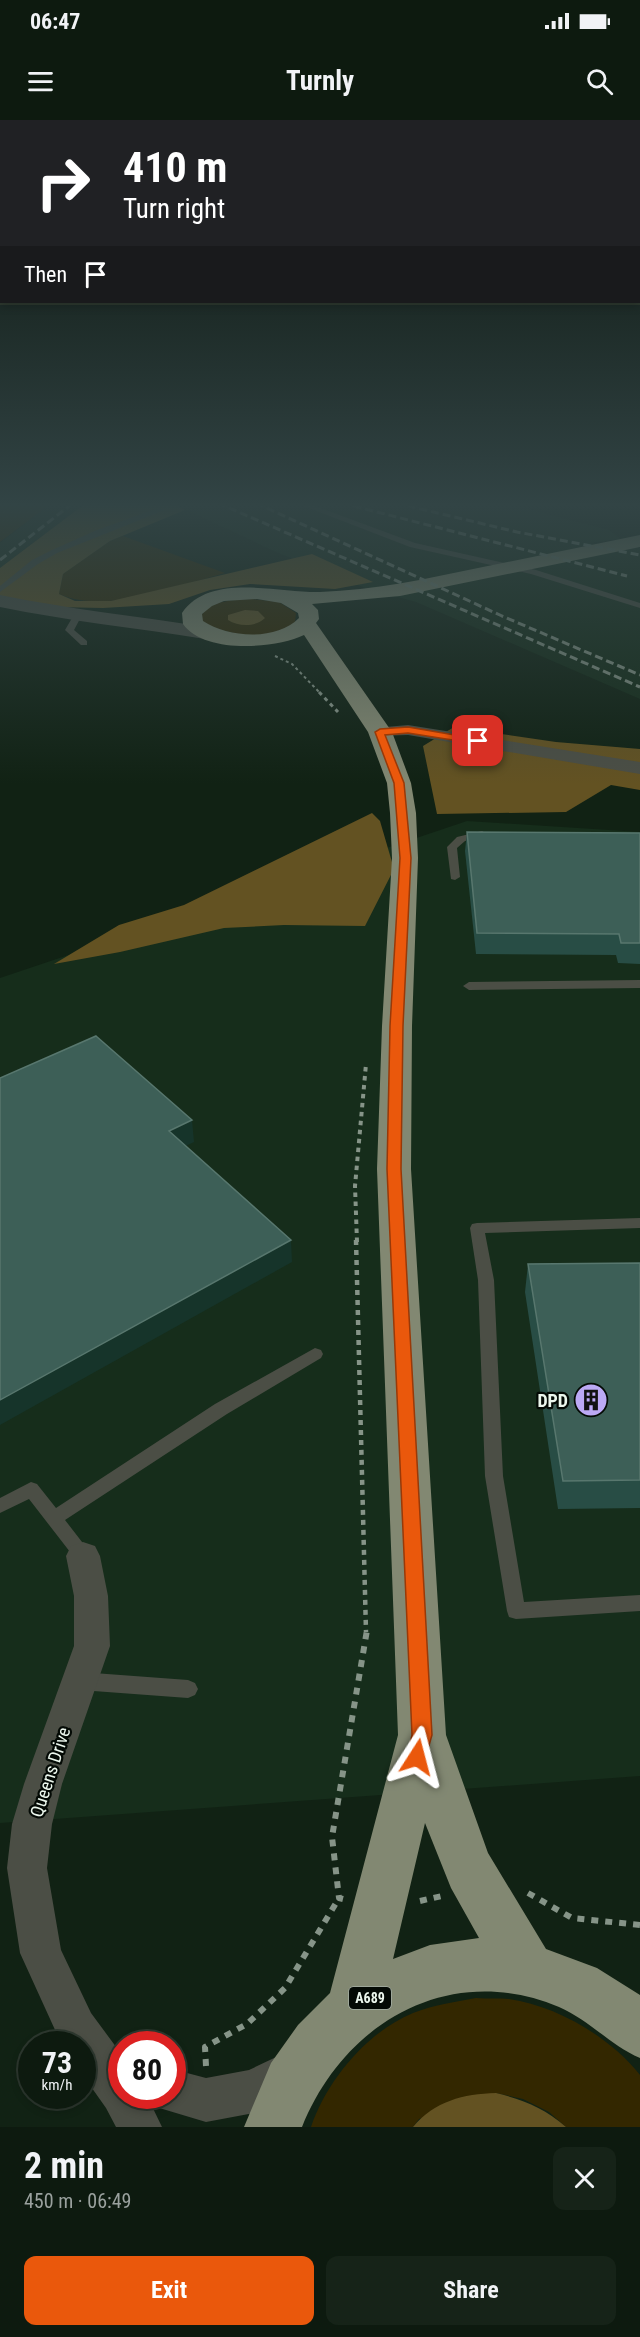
<!DOCTYPE html>
<meta charset="utf-8">
<style>
:root{--surface:#0d1a0f;--page:#162318;--text:#f1f3f6;--muted:#9aa19e;--line:#2d382f;--accent:#ea580c}
body{margin:0;font-family:"Roboto Condensed",sans-serif;background:var(--page);color:var(--text);height:100vh;display:flex;flex-direction:column;font-size:22px;white-space:nowrap}
*{box-sizing:border-box;margin:0}
p{font-size:20px;color:var(--muted)}
.icon{flex:none;width:33px;height:33px;fill:none;stroke:currentColor;stroke-width:2;stroke-linecap:round;stroke-linejoin:round}
.map{position:relative;height:2007px;overflow:hidden}
.panel{display:flex;flex-direction:column;background:var(--surface);flex:1}
.panel>*{flex:none}
.guide{position:absolute;left:0px;top:0px;width:640px;height:183px;box-shadow:0 3px 9px #0003,0 0 0 2px var(--line);background:#202124;color:#fff;overflow:hidden}
.speed{position:absolute;left:18px;top:1911px;display:flex;gap:12px;font-size:30px;font-weight:700;text-align:center}
.speed>*{display:grid;place-content:center;width:78px;height:78px;border-radius:50%;background:var(--surface);box-shadow:0 3px 9px #0003,0 0 0 2px var(--line);line-height:1}
.speed small{font-size:15px;font-weight:400}
.speed .limit{border:9px solid #d22;background:#fff;color:#111}
.pin{position:absolute;display:grid;place-items:center;width:51px;height:51px;color:#fff;margin:-26px;border-radius:12px;box-shadow:0 3px 9px #0006}
.me{position:absolute;width:66px;margin:-33px;rotate:9deg;stroke-linejoin:round;filter:drop-shadow(0 0 4px #0008)}
.turn{display:flex;align-items:center;gap:21px;height:126px;padding:0 24px;font-size:27px}
.turn .icon{width:78px;height:78px;stroke-width:2.5}
.turn b{display:block;font-size:42px;line-height:51px}
.then{display:flex;align-items:center;height:57px;padding:0 24px;background:#0003;gap:12px;font-size:22px}
.round{display:grid;place-items:center;flex:none;width:63px;height:63px;border-radius:12px;background:var(--page)}
.overview{display:flex;align-items:center;justify-content:space-between;height:102px;padding:0 24px}
h1{font-size:36px;font-weight:700;line-height:45px}
.primary-button{display:flex;gap:12px;margin-top:auto;padding:12px 24px}
.primary-button a{flex:1;height:69px;border-radius:12px;background:var(--accent);color:#fff;font-size:24px;font-weight:700;line-height:69px;text-align:center}
.primary-button a+a{background:var(--page);color:var(--text)}
.status{display:flex;justify-content:space-between;align-items:center;height:42px;padding:0 30px;background:var(--surface);direction:ltr}
.status svg{height:16px;fill:currentColor}
header{display:flex;justify-content:space-between;align-items:center;height:78px;padding:0 24px;background:var(--surface);font-size:27px;font-weight:700}
.map>svg:first-child{display:block}
</style>
<div class="status"><b>06:47</b><svg viewBox="0 0 49 12"><path d="M0 12V9h3v3zM5 12V6h3v6zM10 12V3h3v9zM15 12V0h3v12zM26 1h20v11H26zM47 4h2v5h-2z"/></svg></div>
<header><svg class="icon" aria-label="menu" viewBox="0 0 24 24"><path d="M4 6h16M4 12h16M4 18h16"/></svg>Turnly<svg class="icon" aria-label="search" viewBox="0 0 24 24"><circle cx="10" cy="10" r="6"/><path d="M15 15l6 6"/></svg></header>
<div class="map">
<svg width="640" height="2007" viewBox="0 0 640 2007">
<rect width="100%" height="100%" fill="#112214"/>
<!-- built -->
<path fill="#162d1b" d="M52 383H86L0 448V423Z
M172 383H505L609 410 621 419 590 423 640 428V579L416 482 365 468 276 432Z
M467 701 640 712V1656L0 1703V858Z"/>
<!-- green -->
<path fill="#332700" d="M0 383H52L0 422Z
M123 416 225 453C177 466 108 495 59 474L63 454 110 421Z
M251 479 279 482 296 493 295 502C270 526 232 513 204 505L201 496C210 480 234 480 251 479Z
M476 1878C487 1879 498 1878 509 1879 557 1886 610 1917 640 1955V2007H566L549 1992 523 1979 496 1973 419 1999 413 2007H311C327 1960 367 1912 413 1893 434 1885 454 1882 476 1878Z"/>
<!-- forest -->
<path fill="#635222" d="M86 383H172L185 390 110 421 63 454 59 474 75 481H111L312 434 373 462 335 469 250 464 210 470 169 484 103 488 56 487 0 476V448Z
M245 490 258 491 265 498C256 507 239 507 228 500V495Z
M454 607 556 622 640 629V670L611 665 566 692 437 694 423 626Z
M372 693 380 701 394 749 365 806 284 805 224 808 120 832 54 844 119 805 184 785Z
M496 1973C524 1980 544 1988 566 2007H413C435 1981 463 1974 496 1973Z"/>
<g fill="none" stroke-linecap="round" stroke-linejoin="round">
<!-- path-far4 -->
<path stroke="#869488" stroke-width="2" stroke-dasharray="3 3" stroke-linecap="butt" d="M275 536 292 544 321 574"/>
<!-- path-far3 -->
<path stroke="#869488" stroke-width="3" stroke-dasharray="4 4" stroke-linecap="butt" d="M319 572 338 592"/>
<!-- path-far2 -->
<path stroke="#869488" stroke-width="4" stroke-dasharray="4.5 4.5" stroke-linecap="butt" d="M357 1122 355 1066 366 944"/>
<!-- path-far1 -->
<path stroke="#869488" stroke-width="4.5" stroke-dasharray="5 5" stroke-linecap="butt" d="M356 1120 366 1512"/>
<!-- path -->
<path stroke="#869488" stroke-width="6" stroke-dasharray="7 7" stroke-linecap="butt" d="M528 1773 572 1798 640 1805
M343 1779 339 1778 332 1717 367 1510
M420 1781 442 1776
M206 1946 205 1927 247 1904 285 1868 339 1778"/>
<!-- service -->
<path fill="#4b4e45" fill-rule="evenodd" d="M296 383H307L415 423 536 450 640 483V488L531 454 410 427Z
M158 388 165 390 57 433 38 444 0 472V466L32 440 52 430 97 410Z
M75 493 82 495 74 510 87 521V525H81L65 510Z
M482 711 487 714 486 716 465 721 457 728 460 757 455 760 451 759 447 727 457 717Z
M640 860V868L469 870 463 866 469 862Z
M640 1098V1108L485 1113 494 1160 503 1356 524 1482 640 1475V1491L516 1499 509 1497 507 1491 485 1356 478 1160 470 1108 472 1104 477 1103Z
M315 1228 321 1230 323 1234 321 1238 227 1294 65 1400 89 1431 92 1436 89 1441 83 1444 77 1441 29 1379 0 1393V1378L31 1362 37 1364 56 1388 215 1284Z
M80 1552 188 1560 195 1563 198 1569 195 1575 188 1578 80 1570 73 1567 70 1561 73 1555Z"/>
<!-- minor -->
<path fill="#4b4e45" fill-rule="evenodd" d="M408 605 640 642V654L408 615 374 616 371 612 374 608Z
M83 1422 95 1426 100 1436 108 1476 110 1526 62 1664 52 1704 47 1748 61 1830 91 1893 122 1935V1976H147L162 2007H116L106 1988 82 1954V1924L61 1923 20 1833 7 1748 12 1704 24 1664 74 1526V1476L66 1436 71 1426Z
M291 1930 307 1936 313 1952 307 1968 254 1993 206 2002 156 1987 152 1976H172V1949L206 1958 249 1950Z"/>
<!-- tertiary -->
<path fill="#4b4e45" fill-rule="evenodd" d="M0 475C68 489 137 496 205 507L212 509 215 513 212 517 205 519C137 508 68 501 0 487Z"/>
<!-- trunk -->
<path fill="#828872" fill-rule="evenodd" d="M640 415V427L400 476 312 484 318 490 319 499 316 503 392 612 411 663 416 693 418 738 412 906 411 1049 446 1615 488 1733 546 1829 597 1848 640 1875V1938C610 1925 589 1900 559 1887 450 1841 344 1902 302 2007H244L271 1943 298 1905 330 1873 398 1615 377 1049 382 906 392 738 390 693 387 663 368 612 304 515C275 529 204 534 183 504L182 493C210 452 278 473 320 472 374 470 426 459 478 448 532 437 586 426 640 415ZM257 479 281 483 298 493 299 498C276 521 229 518 203 501L202 494 212 486 224 481ZM425 1703 451 1768 479 1818 430 1825 393 1839Z"/>
<!-- rail -->
<path stroke="#7e8c80" stroke-width="3" stroke-dasharray="8 4" stroke-linecap="butt" d="M218 383 640 567
M256 383 502 496 640 555
M342 383 627 456
M396 383 517 412 640 435
M0 440 73 383"/>
</g>
<!-- wall -->
<path fill="#284d45" d="M467 712 640 713V844L618 843 616 835 476 834 465 731Z
M640 1143V1388L558 1389 525 1172 528 1144Z"/>
<!-- shaded-wall -->
<path fill="#16342a" d="M192 1000 194 1022 171 1033 169 1011Z
M291 1120 292 1142 0 1305V1280Z"/>
<!-- building -->
<path fill="#3d5f57" stroke="#58776e" stroke-width="1.5" d="M467 712 640 713V823H621L619 814 477 813Z
M96 916 192 1000 169 1011 291 1120 0 1280V958Z
M640 1143V1360L563 1361 528 1144Z"/>
<!-- sky -->
<linearGradient id="sky" x2="0" y2="1"><stop stop-color="#09130b"/><stop offset="0.58" stop-color="#324445"/><stop offset="1" stop-color="#324445" stop-opacity="0"/></linearGradient>
<rect width="640" height="664" fill="url(#sky)"/>
<!-- route -->
<path fill="#ea580c" stroke="#983908" stroke-width="1.5" d="M408 607 478 619 482 621 478 624 408 613 385 615 404 663 411 738 403 906 401 1049 432 1615 424 1643 417 1646 410 1643 407 1637 412 1615 387 1049 390 906 400 738 394 663 375 612 380 609Z"/>
<!-- icons -->
<defs>
<g id="building-disc" transform="scale(1.725)"><circle r="9.5" fill="#bca9f5" stroke="#040a05"/><path d="M-4-6H4V6H1V3H-1V6H-4ZM-2.5-4.3h1.7v1.8h-1.7ZM.8-4.3h1.7v1.8H.8ZM-2.5-1h1.7V.8h-1.7ZM.8-1h1.7V.8H.8Z" fill="#111"/></g>
</defs>
<g fill-rule="evenodd">
<use href="#building-disc" x="591" y="1280"/>
</g>
<g text-anchor="middle" dominant-baseline="central" stroke-width="4.5" stroke-linejoin="round" paint-order="stroke">
<!-- shield labels -->
<rect fill="#040a05" stroke="#a6b0a7" stroke-width="1.5" x="349" y="1867" width="42" height="22" rx="4.5"/>
<g font-size="14" font-weight="bold" fill="#ecf7ed">
<text x="370" y="1878">A689</text>
</g>
<!-- near-poi labels -->
<g font-size="18" font-weight="bold" fill="#ecf7ed" stroke="#040a05" text-anchor="end">
<text x="568" y="1280">DPD</text>
</g>
<!-- near-street labels -->
<g font-size="18" fill="#ecf7ed" stroke="#040a05">
<text transform="translate(50 1652) rotate(-72)">Queens Drive</text>
</g>
</g>
</svg>
<div class="speed"><div>73<small>km/h</small></div><div class="limit">80</div></div>
<div class="pin" style="left:478px;top:621px;background:#d93025"><svg class="icon" aria-label="arrive" viewBox="0 0 24 24"><path d="M6 21V4h12l-3 4 3 4H6"/></svg></div>
<svg class="me" style="left:417px;top:1637px" viewBox="-20 -20 40 40"><path d="M0-17L14 15 0 8-14 15z" fill="#ea580c" stroke="#fff" stroke-width="4"/></svg>
<div class="guide">
<div class="turn"><svg class="icon" aria-label="right" viewBox="0 0 24 24"><path d="M7 20v-9h11M14 6l5 5-5 5"/></svg><div><b>410 m</b>Turn right</div></div>
<div class="then">Then<svg class="icon" aria-label="arrive" viewBox="0 0 24 24"><path d="M6 21V4h12l-3 4 3 4H6"/></svg></div>
</div>
</div>
<section class="panel">
<div class="overview"><div><h1>2 min</h1><p>450 m · 06:49</p></div><a class="round"><svg class="icon" aria-label="close" viewBox="0 0 24 24"><path d="M6 6l12 12M18 6L6 18"/></svg></a></div>
<div class="primary-button"><a>Exit</a><a>Share</a></div>
</section>
